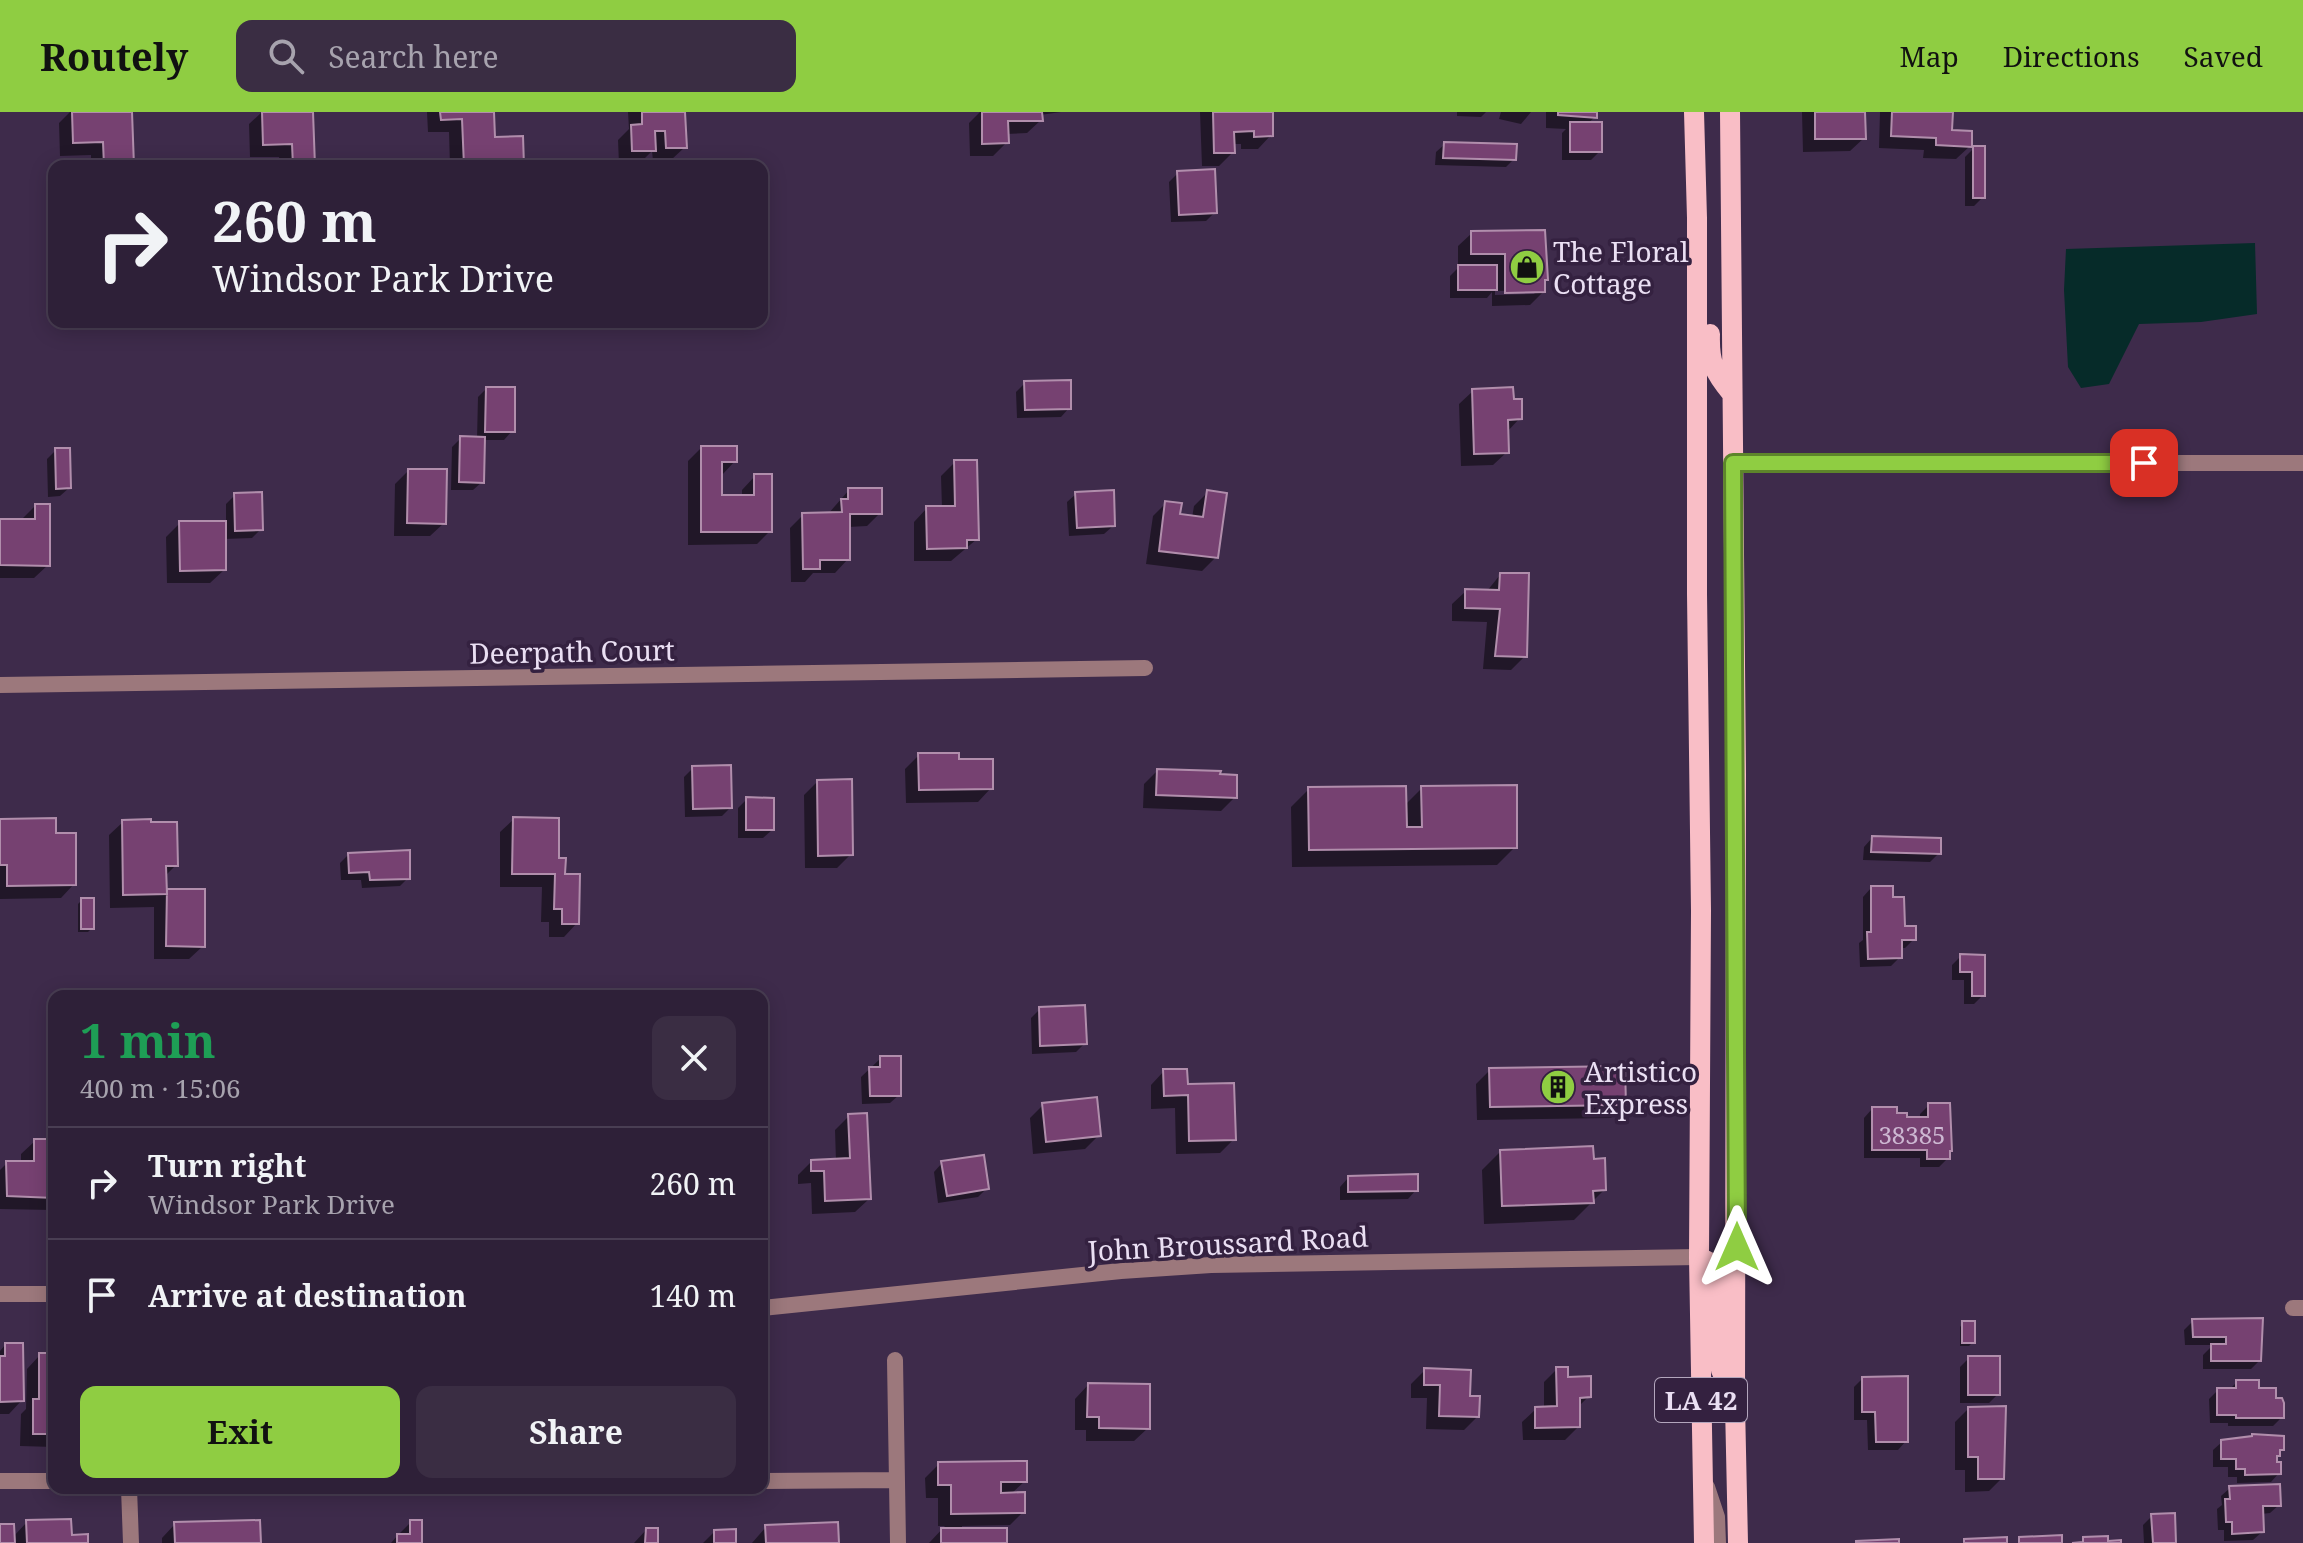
<!DOCTYPE html>
<meta charset="utf-8">
<style>
:root{--surface:#2e2038;--page:#3a2d43;--text:#f1f3f6;--muted:#a7a3ae;--line:#493e53;--accent:#8fcd42}
body{margin:0;font-family:"Noto Serif",serif;background:var(--page);color:var(--text);height:100vh;display:flex;flex-direction:column;font-size:30px;white-space:nowrap}
*{box-sizing:border-box;margin:0}
p{font-size:26px;color:var(--muted)}
.icon{flex:none;width:44px;height:44px;fill:none;stroke:currentColor;stroke-width:2;stroke-linecap:round;stroke-linejoin:round}
.map{position:relative;flex:1;overflow:hidden}
.drawer{position:absolute;left:48px;top:878px;width:720px;height:504px;display:flex;flex-direction:column;background:var(--surface);border-radius:16px;box-shadow:0 4px 20px #0003,0 0 0 2px var(--line)}
.drawer>*{flex:none}
.banner{position:absolute;left:48px;top:48px;width:720px;height:168px;border-radius:16px;box-shadow:0 4px 20px #0003,0 0 0 2px var(--line);background:#2e2038;color:var(--text);overflow:hidden}
.pin{position:absolute;display:grid;place-items:center;width:68px;height:68px;color:#fff;margin:-34px;border-radius:16px;box-shadow:0 4px 12px #0006}
.me{position:absolute;width:88px;margin:-44px;rotate:0deg;stroke-linejoin:round;filter:drop-shadow(0 0 6px #0008)}
.turn{display:flex;align-items:center;gap:28px;height:168px;padding:0 32px;font-size:36px}
.turn .icon{width:104px;height:104px;stroke-width:2.5}
.turn b{display:block;font-size:56px;line-height:68px}
.round{display:grid;place-items:center;flex:none;width:84px;height:84px;border-radius:16px;background:var(--page)}
.headline{display:flex;align-items:center;justify-content:space-between;height:136px;padding:0 32px}
h1{font-size:48px;font-weight:700;line-height:60px;color:#1e9e55}
.cta{display:flex;gap:16px;margin-top:auto;padding:16px 32px}
.cta a{flex:1;height:92px;border-radius:16px;background:var(--accent);color:#111;font-size:32px;font-weight:700;line-height:92px;text-align:center}
.cta a+a{background:var(--page);color:var(--text)}
ul{padding:0;list-style:none}
li{display:flex;align-items:center;gap:24px;height:112px;padding:0 32px;border-top:2px solid var(--line)}
li div{flex:1}
li b{display:block;font-size:30px}
li em{font-style:normal}
header{display:flex;align-items:center;gap:48px;box-sizing:border-box;height:112px;padding:0 40px;background:var(--accent);color:#111}
header strong{font-size:38px}
nav{display:flex;gap:44px;margin-inline-start:auto;font-size:28px}
.search{width:560px;height:72px;background:var(--page);display:flex;align-items:center;gap:20px;box-sizing:border-box;padding:0 28px;border-radius:16px;color:var(--muted);font-size:30px}
.map>svg:first-child{display:block}
</style>
<header>
<strong>Routely</strong>
<div class="search"><svg class="icon" aria-label="search" viewBox="0 0 24 24"><circle cx="10" cy="10" r="6"/><path d="M15 15l6 6"/></svg>Search here</div>
<nav><a>Map</a><a>Directions</a><a>Saved</a></nav>
</header>
<div class="map">
<svg width="2303" height="1431" viewBox="0 0 2303 1431">
<rect width="100%" height="100%" fill="#3e2b4b"/>
<!-- water -->
<path fill="#062b29" d="M2255 131 2257 202 2201 210 2139 212 2109 272 2081 276 2068 255 2064 178 2066 137Z"/>
<!-- shadow -->
<path fill="#0007" fill-rule="evenodd" d="M70 0H130L132 54H91V43L60 44 59 11Z
M262 0H311L313 54H280L279 45H250L249 12Z
M427 0H492L493 27 522 54H450L449 20H428Z
M628 0H683L685 35 671 48 653 49 652 39 640 51 619 52 618 28 629 17Z
M980 0H1061L1040 3 1041 8 1027 21 1006 22 1007 30 993 44H970L969 11Z
M1200 0H1271V23L1258 37H1241V32H1233V40L1219 54H1202Z
M1457 0H1486L1481 5 1457 4Z
M1501 0H1531L1521 12 1499 7Z
M1546 0H1595V5L1587 12 1600 39 1591 48H1562V21L1566 17 1546 16Z
M1802 0H1863L1864 26 1850 39 1803 40Z
M1880 0H1951L1950 20 1970 34 1956 47 1923 46 1924 38 1879 36Z
M1445 32 1514 47 1506 55 1435 53 1436 40Z
M1974 36 1983 85 1974 94H1965V45Z
M1178 61 1215 100 1206 109 1171 110 1169 70Z
M1472 121 1546 131V168L1543 171V180L1530 193 1492 194V180L1487 186H1450V164L1458 156V134ZM1538 178 1534 182 1495 183V179Z
M1025 271 1069 296 1061 305 1017 306 1016 280Z
M486 277 512 319 504 328H483L482 370 473 378H451L452 335 461 326 477 327 478 285Z
M1473 279 1512 289 1520 306 1506 321 1507 340 1493 353 1461 354 1459 292Z
M701 336 735 349 722 363 720 385H742V378L755 364 770 419 757 432 688 433V349Z
M56 338 69 376 60 384 48 385 47 347Z
M955 350 977 427 951 449H914V410L927 396H942L941 364Z
M408 359 444 411 430 424H394L395 372Z
M849 378 880 401 867 414 848 415V447L835 461H813L805 470H791L790 416 803 403 828 402Z
M1207 381 1216 445 1202 459 1146 452 1153 404 1166 391 1178 404 1192 406 1194 394Z
M1076 382 1113 414 1104 422 1069 424 1067 390Z
M235 383 261 417 252 426 224 427V458L210 471H167L166 425 180 411H226V392Z
M35 394 48 453 34 466H0V409L22 407Z
M1500 463 1525 544 1511 558 1483 557 1487 510 1452 509V492L1466 479H1487Z
M919 643 957 649 991 676 978 690 906 691 905 657Z
M693 656 730 696 722 704 685 705 684 665Z
M1157 659 1218 664 1235 685 1221 699 1143 696 1144 672Z
M817 670 850 743 837 756H805L804 683Z
M1422 676 1515 735 1497 753 1292 755 1291 695 1309 677 1405 693Z
M747 687 772 718 763 726H738V696Z
M514 707 557 748 577 811 564 825H549V810H541L542 775H500V720Z
M0 709 54 723 74 772 61 786 0 787Z
M123 710 176 753 165 764V779H203V834L189 847H154V795L110 796 109 723Z
M1872 726 1939 741 1930 750 1863 748 1864 735Z
M349 742 408 766 400 774 362 776 361 768H341L340 751Z
M1871 776 1891 787 1903 816 1914 827 1905 836H1900V845L1891 854 1860 855 1859 831 1863 828V785Z
M82 788 92 816 88 820H78V792Z
M1961 844 1983 845V883L1974 892H1964V868H1952V853Z
M1040 897 1085 931 1076 940 1032 942 1031 906Z
M881 946 899 983 890 991 862 992 861 965Z
M1490 958 1624 992 1611 1006 1477 1008 1476 972Z
M1164 959 1186 974 1234 1027 1220 1041 1176 1042 1175 996 1151 997V973Z
M1043 993 1099 1023 1085 1037 1033 1042 1030 1006Z
M1929 993 1948 1046 1939 1055H1920V1046H1864V1006L1872 997 1905 1007H1920V1002Z
M849 1004 869 1087 855 1100 812 1102 811 1071 798 1072V1063L812 1049H836L835 1018Z
M35 1029H54V1096L52 1098 0 1097V1058L7 1051H21V1042Z
M1500 1040 1592 1049 1604 1078 1574 1108 1484 1112 1482 1058Z
M942 1051 987 1076 978 1085 938 1091 934 1060Z
M1348 1066 1416 1078 1408 1087 1340 1088V1075Z
M2261 1208 2260 1248 2251 1257H2203V1243L2213 1233H2185L2184 1218 2193 1209Z
M1963 1211 1973 1230 1969 1234H1960V1215Z
M5 1233 22 1288 9 1302H0V1239Z
M40 1243H54V1335L20 1334 21 1302 26 1297 27 1257Z
M1969 1246 1998 1282 1989 1291H1960V1255Z
M1557 1257 1589 1284 1578 1295V1315L1565 1328H1523L1522 1310 1536 1297H1544V1270Z
M1425 1258 1468 1286 1477 1305 1464 1318 1426 1317 1427 1286H1411V1272Z
M1862 1267 1906 1329 1898 1338H1868L1867 1308H1854V1275Z
M2237 1270 2274 1288 2282 1305 2273 1314H2228V1311H2210L2209 1287 2218 1278H2229Z
M1088 1273 1148 1316 1134 1329H1086V1318H1075V1287Z
M1968 1297 2002 1366 1989 1379 1965 1380V1358H1955V1310Z
M2222 1330 2282 1337 2275 1346 2279 1361 2271 1370 2237 1371V1365H2228V1355H2213V1338Z
M939 1352 1025 1369 1011 1382 1023 1400 1010 1413 962 1414V1418L1005 1431H929L945 1414H938V1386H926L925 1366Z
M2230 1376 2279 1393 2270 1401 2261 1402 2262 1420 2253 1428 2224 1429V1418H2218L2217 1397 2222 1393 2221 1384Z
M2152 1404 2174 1431H2144L2143 1413Z
M27 1410 70 1425 86 1431H0V1414L13 1425Z
M411 1410 420 1431H391L397 1424Z
M175 1412 259 1431H162V1426Z
M766 1415 837 1431H752Z
M646 1418 656 1431H634Z
M714 1420 734 1431H703Z"/>
<!-- building -->
<path fill="#764171" stroke="#b18eac" stroke-width="2" d="M72 0H132L134 54H104L103 30 73 31Z
M262 0H313L315 54H293L292 32 263 33Z
M440 0H494L495 25 523 24 524 54H464L462 7 441 8Z
M642 0H685L687 36H666L665 19H655L656 39H632L631 13 642 12Z
M982 0H1042L1043 9H1008L1009 31 982 32Z
M1213 0H1273V24L1254 25V19L1234 20 1235 41H1214Z
M1558 0H1597V6L1558 3Z
M1815 0H1865L1866 27H1815Z
M1892 0H1953L1952 18 1972 19V35L1936 33V26L1891 24Z
M1570 10H1602V40H1570Z
M1444 30 1517 32 1516 48 1443 46Z
M1973 34H1985V86H1973Z
M1215 57 1217 101 1179 103 1177 59Z
M1545 118 1548 168H1545V180L1505 181V142H1471V119Z
M1458 153H1497V178H1458Z
M1071 268V297L1025 298 1024 269Z
M486 275H515V320H485Z
M1513 275 1514 287H1522V307L1508 308 1509 341 1474 342 1472 277Z
M460 324 485 325 484 371 459 370Z
M701 334H737V350H722V383H754V362H772V420H701Z
M55 336H70L71 376 56 377Z
M954 348H977L979 428H967V436L927 437 926 394H955Z
M408 357H447L446 412 407 411Z
M848 376H882V402H850V448H820V457H803L802 401 842 400 841 387H848Z
M1114 378 1115 414 1077 416 1075 380Z
M1207 378 1227 381 1218 446 1159 439 1165 389 1182 391 1180 402 1203 405Z
M262 380 263 418 235 419 234 381Z
M35 392H50V454L0 453V407H35Z
M179 409H226V458L180 459Z
M1500 461H1529L1527 545 1495 544 1500 497 1465 496V477L1499 478Z
M918 641H959V647H993V677L919 678Z
M731 653 732 696 693 697 692 654Z
M1157 657 1221 659 1220 662 1237 663V686L1156 683Z
M852 667 853 743 818 744 817 668Z
M1517 673V736L1309 738 1308 675 1406 674 1407 715H1422L1421 674Z
M746 685 774 686V718H746Z
M513 705 559 706V746H566L565 762H580L579 812H562V797H554L555 762H512Z
M56 706V721H76V773L7 774V753H0V707Z
M151 707V710H177L178 754H166L167 782 123 783 122 708Z
M1872 724 1941 726V742L1871 740Z
M410 738V767L370 768 369 760 349 761 348 741Z
M1871 774H1893V785H1904L1905 814H1916V828H1902V846L1868 847 1867 820H1871Z
M167 777H205V835L166 834Z
M81 786H94V817H81Z
M1960 842 1985 843V884H1972V860H1960Z
M1085 893 1087 932 1040 934 1039 895Z
M880 944H901V984H870L869 955H880Z
M1625 954 1626 993 1490 995 1489 956Z
M1163 957H1187L1188 972 1234 971 1236 1028 1189 1029 1188 983 1164 984Z
M1097 985 1101 1024 1046 1030 1042 991Z
M1928 991H1950L1952 1039H1950V1047H1927V1038H1872V995H1897V1001H1907V1005H1928Z
M867 1001 871 1087 825 1089 824 1059H811V1048L850 1046 848 1002Z
M34 1027H54V1086L7 1084 6 1049H34Z
M1593 1034 1594 1047 1605 1046 1606 1078 1593 1079 1594 1091 1502 1094 1500 1038Z
M984 1043 989 1077 947 1084 941 1049Z
M1418 1062V1079L1348 1080V1064Z
M2263 1206 2261 1249H2211V1232H2226V1225H2193L2192 1207Z
M1962 1209H1975V1231H1962Z
M5 1231H23L24 1289 0 1290V1244H5Z
M39 1241H54V1322H33V1287H39Z
M1968 1244H2000V1283H1968Z
M1556 1255H1568V1265L1591 1264V1285L1580 1286V1315L1535 1316V1295L1557 1294Z
M1424 1256 1471 1258 1470 1284H1480L1479 1305 1439 1304 1440 1273H1424Z
M1908 1264V1330H1876L1875 1300H1862V1265Z
M2236 1268H2259V1276H2276V1286H2282L2284 1291V1306H2236V1303H2217V1276H2236Z
M1088 1271 1150 1272V1317L1099 1316V1305H1087Z
M2006 1294 2004 1367H1978V1345H1968V1295Z
M2252 1322 2284 1324V1338H2280V1344H2277V1350H2281V1362L2245 1363V1357H2236V1347H2221V1328L2252 1324Z
M1027 1349V1370H1001V1381L1025 1380V1401L951 1402V1373H938V1350Z
M2280 1372 2281 1394H2263L2264 1420 2232 1422V1410H2226L2225 1387H2230L2229 1374Z
M2175 1401 2176 1431H2153L2151 1402Z
M71 1407 72 1423 88 1422V1431H27L26 1408Z
M260 1408 261 1431H175L174 1410Z
M410 1408H422V1431H397V1422H410Z
M838 1410 839 1431H766L765 1413Z
M0 1412H14L15 1431H0Z
M646 1416H658V1431H645Z
M941 1416H1007V1431H941Z
M736 1417V1431H714V1418Z
M2062 1423V1431H2019V1425Z
M2108 1424V1429L2121 1428V1431H2072L2083 1430V1425Z
M2007 1425V1431H1964V1427Z
M1899 1427V1431H1856V1429Z"/>
<g fill="none" stroke-linecap="round" stroke-linejoin="round">
<!-- street -->
<path stroke="#9c787c" stroke-width="16" d="M1733 351H2303
M0 573 1145 556
M0 1182H54
M762 1196 1121 1159 1211 1153 1699 1145
M2293 1196H2303
M895 1248 898 1431
M0 1369H54
M762 1369 897 1368
M1707 1375 1717 1405 1718 1431
M129 1376 131 1431"/>
<!-- primary -->
<path stroke="#f9bec6" stroke-width="20" d="M1694 0 1697 106V482L1701 799 1699 1145 1704 1431
M1730 0 1736 662 1735 1293 1738 1431
M1710 222C1709 251 1714 260 1732 282
M1699 1145 1717 1154 1721 1258 1731 1281"/>
</g>
<g fill="none" stroke-linecap="round" stroke-linejoin="round">
<!-- route casing -->
<g stroke="#5d852b" stroke-width="20">
<path id="route" d="M1737 1135 1733 351H2144"/>
</g>
<!-- route -->
<use href="#route" stroke="#8fcd42" stroke-width="14"/>
</g>
<!-- icons -->
<defs>
<g id="shop-disc" transform="scale(1.8)"><circle r="9.5" fill="#8fcd42" stroke="#342140"/><path d="M-5-2.5h2.3a2.7 3.5 0 0 1 5.4 0H5L5.5 6h-11ZM-1.5-2.5h3a1.5 2.3 0 0 0-3 0Z" fill="#111"/></g>
<g id="building-disc" transform="scale(1.8)"><circle r="9.5" fill="#8fcd42" stroke="#342140"/><path d="M-4-6H4V6H1V3H-1V6H-4ZM-2.5-4.3h1.7v1.8h-1.7ZM.8-4.3h1.7v1.8H.8ZM-2.5-1h1.7V.8h-1.7ZM.8-1h1.7V.8H.8Z" fill="#111"/></g>
</defs>
<g fill-rule="evenodd">
<use href="#shop-disc" x="1527" y="155"/>
<use href="#building-disc" x="1558" y="975"/>
</g>
<g text-anchor="middle" dominant-baseline="central" stroke-width="7" stroke-linejoin="round" paint-order="stroke">
<!-- number labels -->
<g font-size="24" fill="#cdb8d2">
<text x="1912" y="1022">38385</text>
</g>
<!-- shield labels -->
<rect fill="#342140" stroke="#b3a6bd" stroke-width="2" x="1655" y="1266" width="92" height="44" rx="6"/>
<g font-size="26" font-weight="bold" fill="#eadff3">
<text x="1701" y="1288">LA 42</text>
</g>
<!-- poi labels -->
<g font-size="28" fill="#eadff3" stroke="#342140" text-anchor="start">
<text x="1553" y="139">The Floral<tspan x="1553" dy="32">Cottage</tspan></text>
<text x="1584" y="959">Artistico<tspan x="1584" dy="32">Express</tspan></text>
</g>
<!-- street labels -->
<g font-size="28" fill="#eadff3" stroke="#342140">
<text transform="translate(572 539) rotate(-1)">Deerpath Court</text>
<text transform="translate(1228 1131) rotate(-3)">John Broussard Road</text>
</g>
</g>
</svg>
<div class="pin" style="left:2144px;top:351px;background:#d93025"><svg class="icon" aria-label="arrive" viewBox="0 0 24 24"><path d="M6 21V4h12l-3 4 3 4H6"/></svg></div>
<svg class="me" style="left:1737px;top:1135px" viewBox="-20 -20 40 40"><path d="M0-17L14 15 0 8-14 15z" fill="#8fcd42" stroke="#fff" stroke-width="4"/></svg>
<div class="banner">
<div class="turn"><svg class="icon" aria-label="right" viewBox="0 0 24 24"><path d="M7 20v-9h11M14 6l5 5-5 5"/></svg><div><b>260 m</b>Windsor Park Drive</div></div>
</div>
<section class="drawer">
<div class="headline"><div><h1>1 min</h1><p>400 m · 15:06</p></div><a class="round"><svg class="icon" aria-label="close" viewBox="0 0 24 24"><path d="M6 6l12 12M18 6L6 18"/></svg></a></div>
<ul>
<li><svg class="icon" aria-label="right" viewBox="0 0 24 24"><path d="M7 20v-9h11M14 6l5 5-5 5"/></svg><div><b>Turn right</b><p>Windsor Park Drive</p></div><em>260 m</em></li>
<li><svg class="icon" aria-label="arrive" viewBox="0 0 24 24"><path d="M6 21V4h12l-3 4 3 4H6"/></svg><div><b>Arrive at destination</b></div><em>140 m</em></li>
</ul>
<div class="cta"><a>Exit</a><a>Share</a></div>
</section>
</div>
